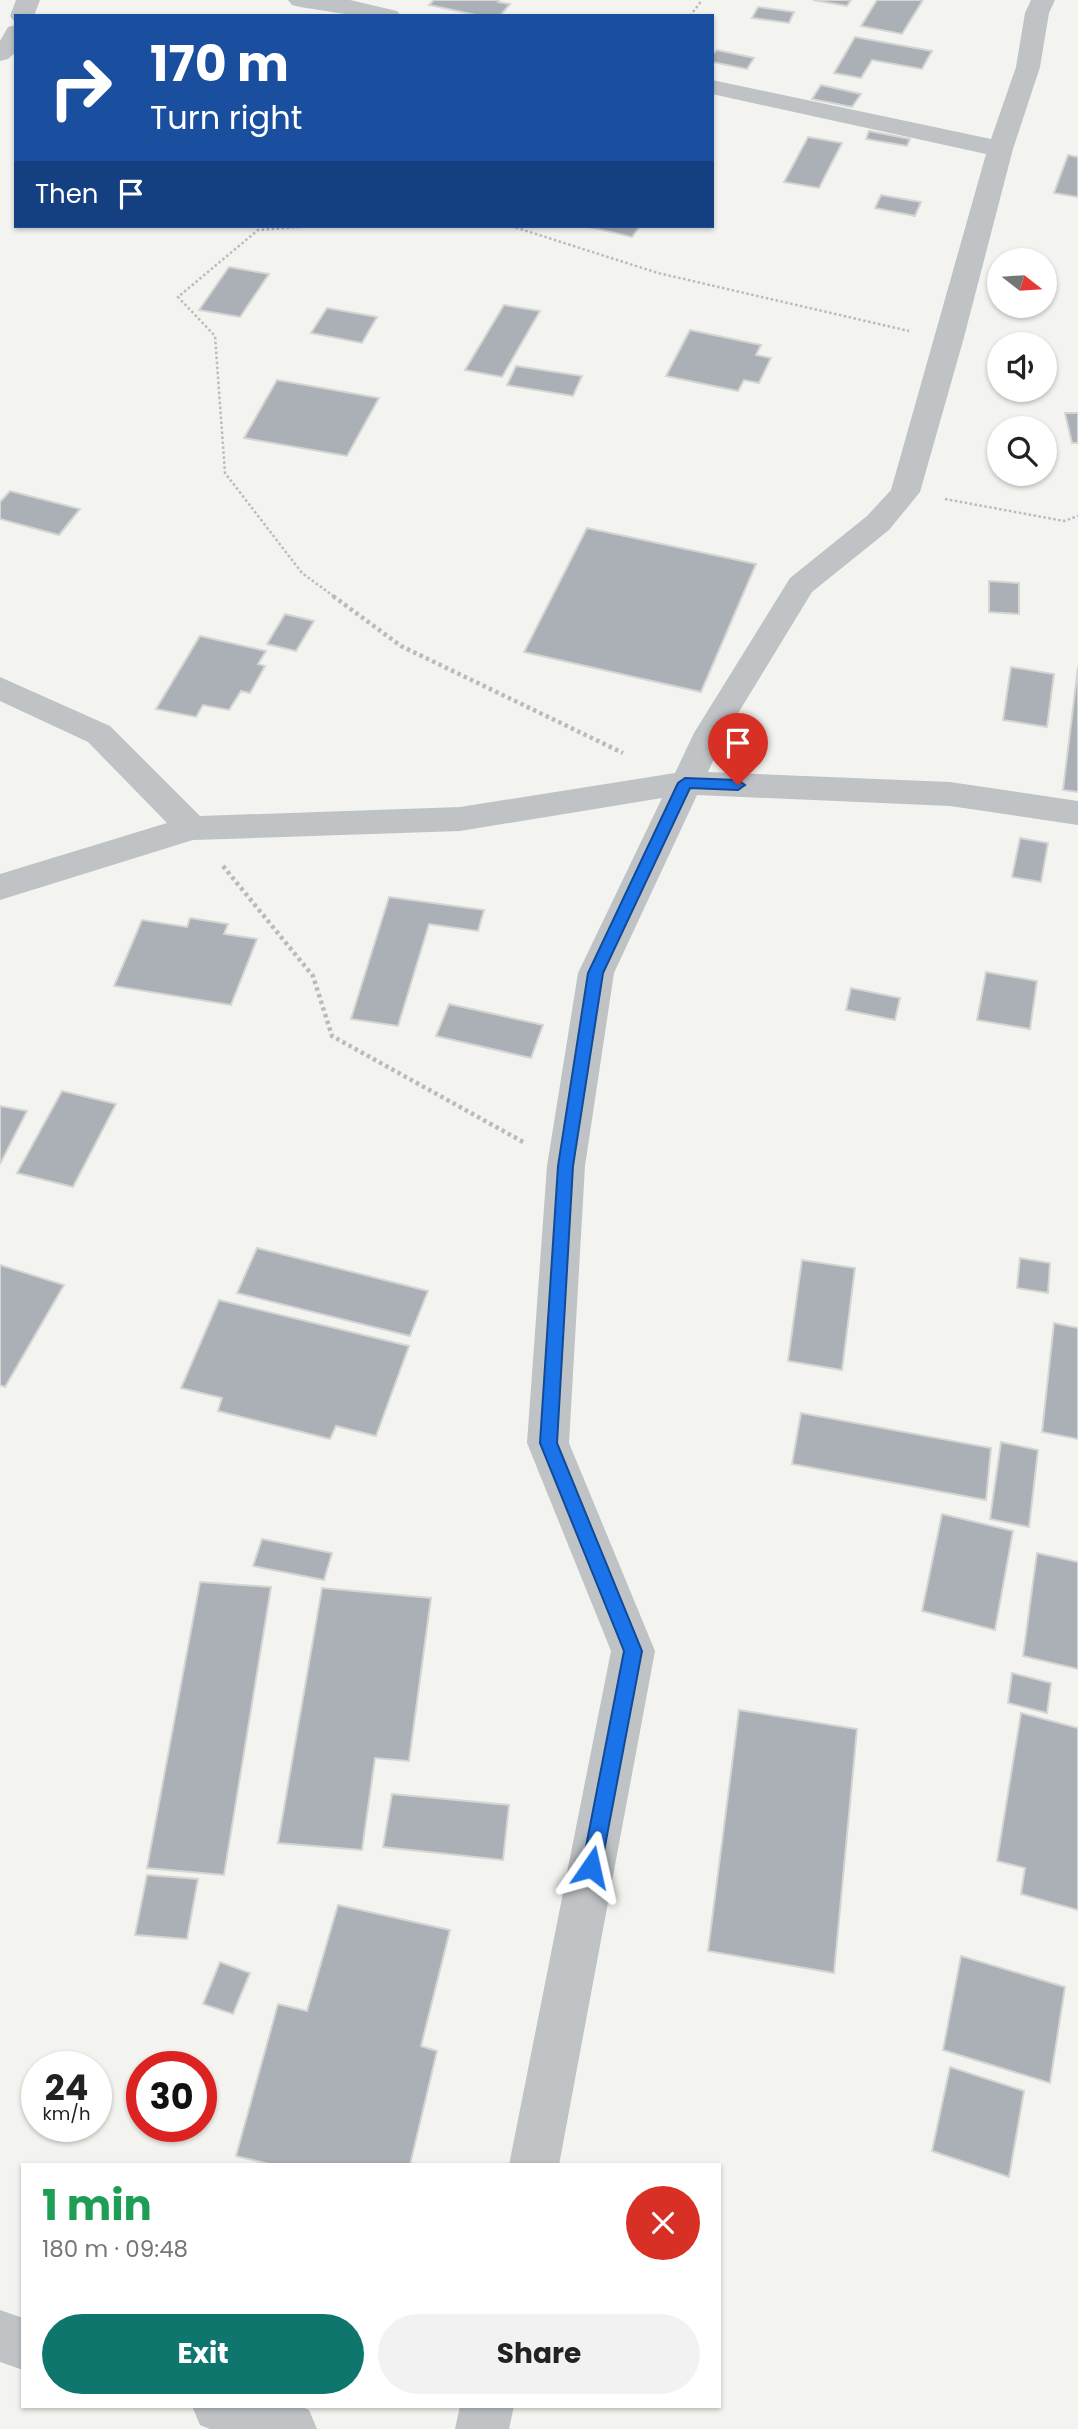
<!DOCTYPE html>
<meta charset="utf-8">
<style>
:root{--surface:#fff;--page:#f2f2f2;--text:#222;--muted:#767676;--accent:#0f766e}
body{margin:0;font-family:Poppins,sans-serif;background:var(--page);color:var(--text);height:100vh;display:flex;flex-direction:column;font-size:26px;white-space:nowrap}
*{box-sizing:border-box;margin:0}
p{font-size:23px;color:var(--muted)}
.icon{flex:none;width:38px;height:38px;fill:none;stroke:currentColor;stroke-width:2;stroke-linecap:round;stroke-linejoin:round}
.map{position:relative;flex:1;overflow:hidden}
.drawer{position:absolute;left:21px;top:2163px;width:700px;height:245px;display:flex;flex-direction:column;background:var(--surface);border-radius:0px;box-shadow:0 2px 5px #0004}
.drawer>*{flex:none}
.guide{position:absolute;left:14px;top:14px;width:700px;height:214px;border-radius:0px;box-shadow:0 2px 5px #0004;background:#1a4fa0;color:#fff;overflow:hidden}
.needle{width:46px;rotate:107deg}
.buttons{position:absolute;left:987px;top:248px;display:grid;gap:14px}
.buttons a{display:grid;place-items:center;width:70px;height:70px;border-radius:50%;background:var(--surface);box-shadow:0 2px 5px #0004;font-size:35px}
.speed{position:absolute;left:21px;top:2051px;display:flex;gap:14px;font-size:35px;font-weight:700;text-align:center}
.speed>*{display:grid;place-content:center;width:91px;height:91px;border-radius:50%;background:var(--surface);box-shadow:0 2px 5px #0004;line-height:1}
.speed small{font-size:18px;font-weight:400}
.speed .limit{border:10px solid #d22;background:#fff;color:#111}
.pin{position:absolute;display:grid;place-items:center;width:60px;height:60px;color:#fff;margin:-72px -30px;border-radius:50% 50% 50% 0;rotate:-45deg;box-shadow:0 0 7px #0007}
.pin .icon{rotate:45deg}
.me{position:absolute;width:77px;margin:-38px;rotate:11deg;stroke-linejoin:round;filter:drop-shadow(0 0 5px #0008)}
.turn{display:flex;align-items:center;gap:24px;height:147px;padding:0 21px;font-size:32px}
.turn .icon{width:91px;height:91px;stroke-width:2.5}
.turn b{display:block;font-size:49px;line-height:60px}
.then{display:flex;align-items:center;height:66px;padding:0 21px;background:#0003;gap:14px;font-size:26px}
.round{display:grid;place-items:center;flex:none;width:74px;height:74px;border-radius:37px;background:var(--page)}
.head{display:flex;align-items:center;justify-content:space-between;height:119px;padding:0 21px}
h1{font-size:42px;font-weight:700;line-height:52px;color:#1e9e55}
.action{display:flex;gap:14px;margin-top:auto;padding:14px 21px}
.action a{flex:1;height:80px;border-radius:42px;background:var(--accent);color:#fff;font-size:28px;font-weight:700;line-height:80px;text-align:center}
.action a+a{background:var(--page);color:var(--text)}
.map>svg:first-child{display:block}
</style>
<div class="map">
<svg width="1078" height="2429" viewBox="0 0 1078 2429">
<rect width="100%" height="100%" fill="#f3f4f0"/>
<!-- building -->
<path fill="#aab0b5" stroke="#d5d5d3" stroke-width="2" d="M434 0H499L498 2 510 4 500 16H481L429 5Z
M813 0H851L847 6Z
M877 0H923L902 34 861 26Z
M758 7 794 12 789 23 752 18Z
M855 37 932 51 922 69 872 60 861 78 834 73Z
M717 50 754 58 747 69 712 62V55Z
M821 85 861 94 852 107 812 99Z
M869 131 910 139 907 146 866 139Z
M808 137 842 143 819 188 784 182Z
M1068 155 1078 157V197L1054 193Z
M881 195 921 202 915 216 875 208Z
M585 226H640L632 237Z
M229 267 269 274 240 317 199 310Z
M504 305 540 311 502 377 465 370Z
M327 308 377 317 362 343 311 333Z
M690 330 761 345 756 355 771 358 759 383 744 380 738 391 666 376Z
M516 366 582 376 573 396 507 385Z
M277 380 379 398 347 456 244 438Z
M1065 413H1078V443H1072Z
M10 491 80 509 59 535 0 519V502Z
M587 528 756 564 701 692 524 652Z
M989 581 1019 583V614L989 612Z
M285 614 314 621 296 651 267 644Z
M200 636 266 651 258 664 265 666 250 693 241 691 229 710 203 705 196 717 156 709Z
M1011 667 1054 674 1047 727 1003 720Z
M1078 667V792L1063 790Z
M1020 838 1048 843 1041 882 1012 877Z
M389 897 484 910 478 931 429 924 398 1026 351 1019Z
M190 918 228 924 224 934 257 939 231 1005 114 986 142 920 187 927Z
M986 972 1037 981 1030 1029 977 1020Z
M851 988 900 998 895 1020 846 1010Z
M449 1004 543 1025 531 1058 436 1036Z
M62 1091 116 1104 73 1187 17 1173Z
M0 1106 27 1111 0 1164Z
M257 1248 428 1291 410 1336 237 1293Z
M1020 1258 1050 1263 1048 1293 1017 1288Z
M802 1260 855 1268 842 1370 788 1361Z
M0 1265 64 1285 5 1387 0 1385Z
M219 1300 409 1346 376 1436 336 1426 330 1439 218 1411 222 1398 181 1388Z
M1054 1323 1078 1328V1439L1042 1432Z
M801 1413 991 1448 986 1500 792 1464Z
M1001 1442 1038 1450 1029 1527 990 1519Z
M942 1514 1013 1531 995 1630 922 1611Z
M262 1539 332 1553 324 1580 253 1566Z
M1037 1553 1078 1562V1669L1023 1656Z
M200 1582 271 1587 224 1875 147 1868Z
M322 1588 431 1598 409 1761 375 1758 362 1850 278 1843Z
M1012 1673 1051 1683 1047 1713 1008 1703Z
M739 1710 857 1729 834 1973 708 1951Z
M1021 1713 1078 1728V1910L1021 1894 1025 1868 997 1861Z
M392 1794 509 1805 503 1860 383 1847Z
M147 1875 198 1879 187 1939 135 1935Z
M338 1905 450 1930 421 2046 437 2051 410 2165H273L236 2156 278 2004 307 2011Z
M961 1956 1065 1987 1050 2083 943 2050Z
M220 1962 250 1973 233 2014 203 2004Z
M950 2067 1024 2091 1009 2177 932 2151Z"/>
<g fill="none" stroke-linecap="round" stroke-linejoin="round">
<!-- path-far1 -->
<path stroke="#b9bbbd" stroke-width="2.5" stroke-dasharray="2.5 2.5" stroke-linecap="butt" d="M690 16 702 0
M314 226 258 230 178 297 215 336 225 473 302 573 336 598
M511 226 658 273 909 331
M945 499 1064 521 1078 516"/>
<!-- path -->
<path stroke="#b9bbbd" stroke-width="4.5" stroke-dasharray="3.5 3.5" stroke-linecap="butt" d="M333 596 401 646 623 753
M223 866 313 976 332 1036 525 1143"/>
<!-- minor -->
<path fill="#bfc3c6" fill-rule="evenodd" d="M16 0H40L34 16H16L14 21 10 16Z
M288 0H350L397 11 401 16H358L300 7 292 5Z
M1031 0H1055L1049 13 1040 67 1013 149 963 341 920 492 889 530 812 592 726 733 708 772 950 782 1078 801V825L950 806 697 795 614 973 585 1166 569 1443 655 1651 559 2165H509L611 1651 527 1443 547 1166 578 973 662 798 460 831 193 840 0 900V874L167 823 88 742 0 701V677L110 726 200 816 460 807 675 773 694 733 790 578 867 516 891 490 986 154 712 94V80L991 139 1016 67 1025 13Z
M16 25V52L8 59 0 61V41L8 27Z
M0 2310 23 2318V2370L0 2362Z
M192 2406H300L309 2410 317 2429H210L200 2425Z
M460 2406H514L509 2429H455Z"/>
</g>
<!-- route -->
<path fill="#1a73e8" stroke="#114b97" stroke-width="2" d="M685 778 738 780 745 785 738 790 690 788 603 973 573 1166 557 1443 642 1651 601 1867 598 1874 591 1877 584 1874 582 1867 624 1651 540 1443 558 1166 588 973 678 783Z"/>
</svg>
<div class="buttons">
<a><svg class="needle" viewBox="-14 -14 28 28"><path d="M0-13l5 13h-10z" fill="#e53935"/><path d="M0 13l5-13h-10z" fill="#767676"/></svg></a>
<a><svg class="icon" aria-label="sound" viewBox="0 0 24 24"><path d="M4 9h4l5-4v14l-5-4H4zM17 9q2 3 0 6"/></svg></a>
<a><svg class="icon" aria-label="search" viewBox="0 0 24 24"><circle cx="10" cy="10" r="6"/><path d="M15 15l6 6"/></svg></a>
</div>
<div class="speed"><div>24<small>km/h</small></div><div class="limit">30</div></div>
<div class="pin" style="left:738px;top:785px;background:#d93025"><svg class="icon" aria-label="arrive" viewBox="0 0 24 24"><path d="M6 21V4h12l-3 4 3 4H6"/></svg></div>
<svg class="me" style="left:591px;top:1867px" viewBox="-20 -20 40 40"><path d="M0-17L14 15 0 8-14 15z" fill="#1a73e8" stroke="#fff" stroke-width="4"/></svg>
<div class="guide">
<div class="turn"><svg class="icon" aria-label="right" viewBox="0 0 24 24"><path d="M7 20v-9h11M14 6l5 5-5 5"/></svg><div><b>170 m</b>Turn right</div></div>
<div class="then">Then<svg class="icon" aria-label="arrive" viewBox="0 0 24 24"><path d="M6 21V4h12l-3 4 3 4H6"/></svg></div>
</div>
<section class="drawer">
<div class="head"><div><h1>1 min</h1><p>180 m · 09:48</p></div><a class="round" style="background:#d93025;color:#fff"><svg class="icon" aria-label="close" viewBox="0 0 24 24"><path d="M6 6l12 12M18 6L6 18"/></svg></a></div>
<div class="action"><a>Exit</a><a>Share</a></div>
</section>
</div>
